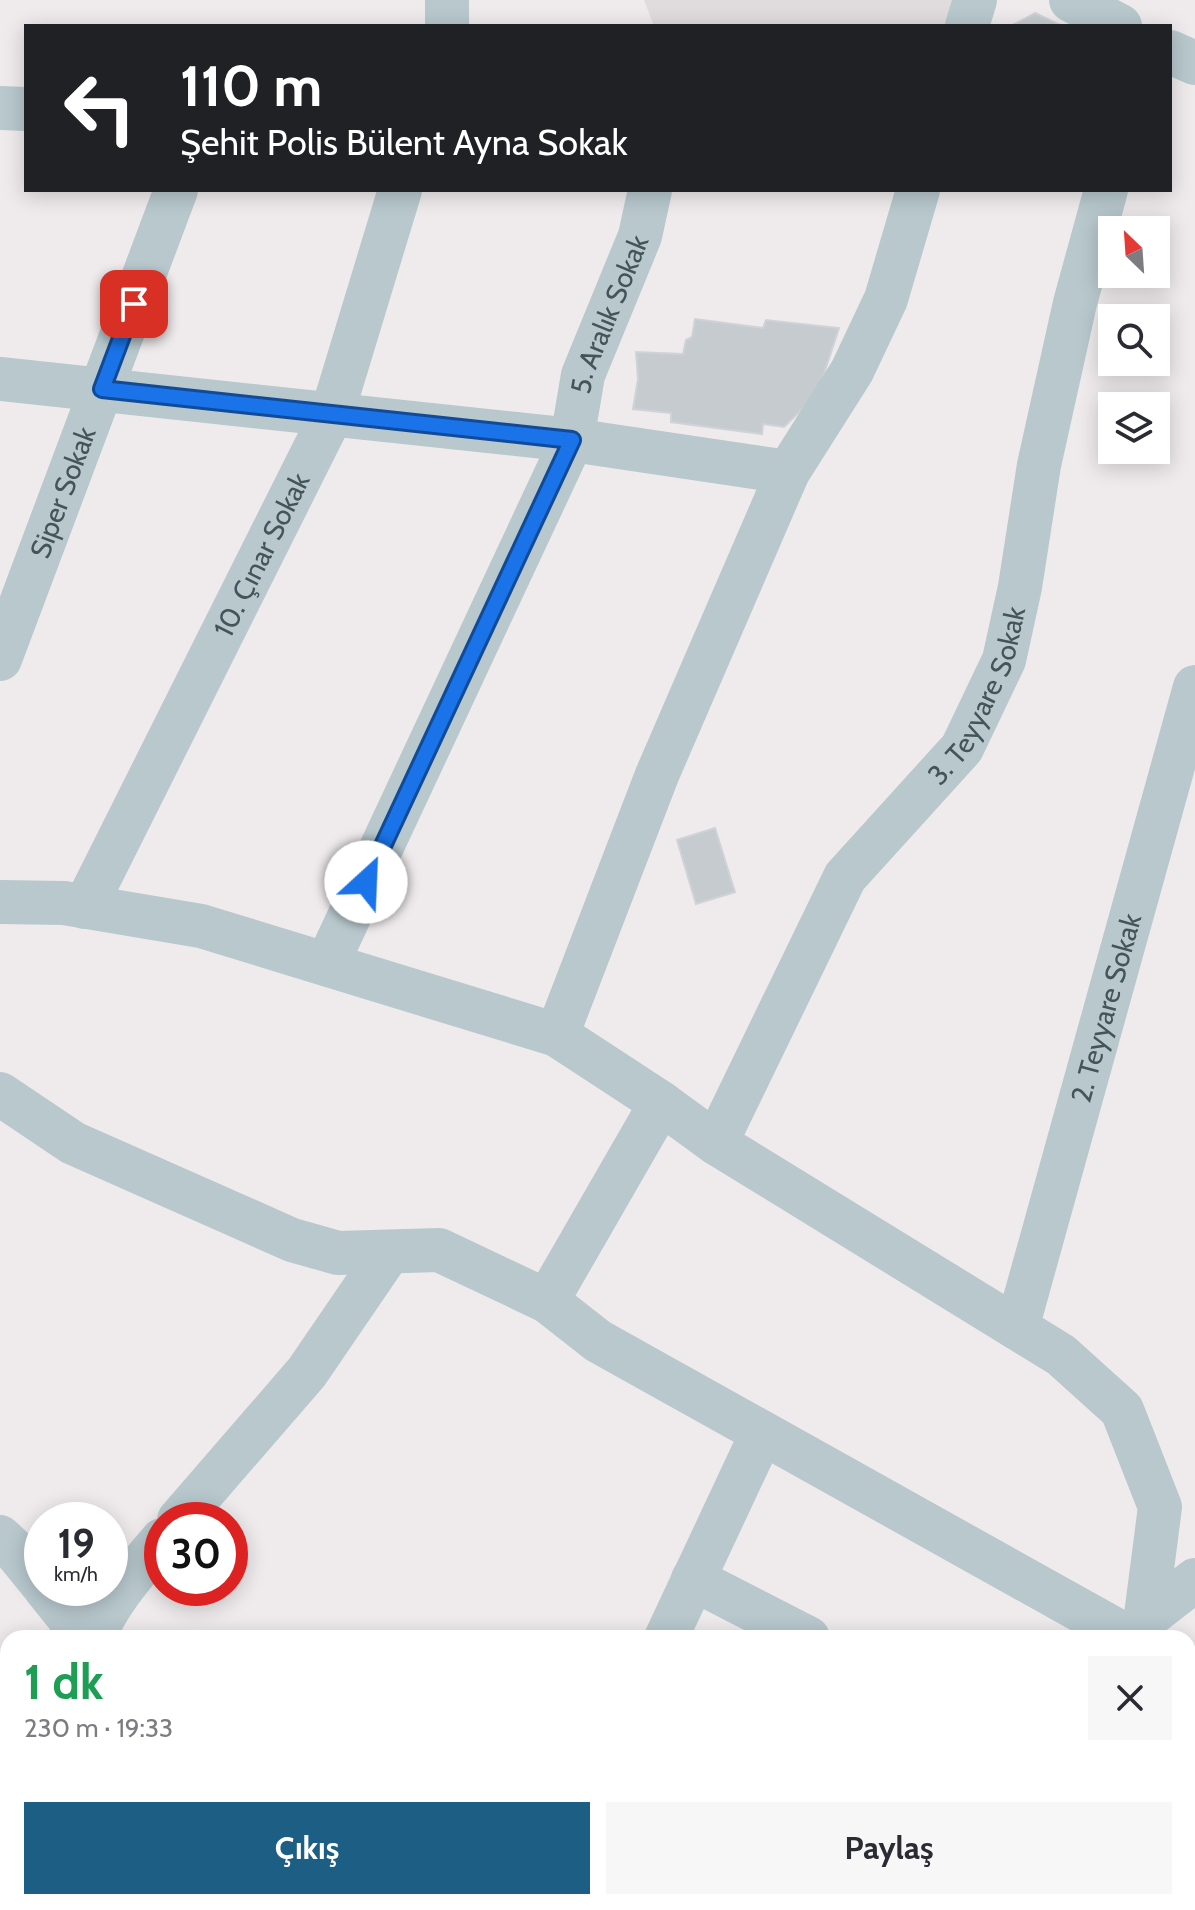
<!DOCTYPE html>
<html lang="tr">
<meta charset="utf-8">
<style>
:root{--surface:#fff;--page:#f7f7f7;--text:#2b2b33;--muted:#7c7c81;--accent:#1d5e85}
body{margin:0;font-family:Cabin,sans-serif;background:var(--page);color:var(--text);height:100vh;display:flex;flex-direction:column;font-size:30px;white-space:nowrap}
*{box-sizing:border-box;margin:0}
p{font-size:26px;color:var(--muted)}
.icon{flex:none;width:44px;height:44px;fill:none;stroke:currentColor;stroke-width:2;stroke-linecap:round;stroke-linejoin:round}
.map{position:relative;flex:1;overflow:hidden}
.sheet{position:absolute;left:0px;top:1630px;width:1196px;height:280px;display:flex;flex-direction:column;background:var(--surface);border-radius:24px 24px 0 0;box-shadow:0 4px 20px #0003}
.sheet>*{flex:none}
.top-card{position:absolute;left:24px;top:24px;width:1148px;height:168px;border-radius:0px;box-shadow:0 4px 20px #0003;background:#202124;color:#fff;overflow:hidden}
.needle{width:52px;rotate:335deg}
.tools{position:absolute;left:1098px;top:216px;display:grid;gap:16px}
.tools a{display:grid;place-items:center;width:72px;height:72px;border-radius:0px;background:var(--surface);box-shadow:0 4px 20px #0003;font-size:40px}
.speed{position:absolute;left:24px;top:1502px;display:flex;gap:16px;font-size:40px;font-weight:700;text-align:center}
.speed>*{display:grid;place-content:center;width:104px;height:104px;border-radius:50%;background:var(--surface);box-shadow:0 4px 20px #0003;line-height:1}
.speed small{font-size:20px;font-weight:400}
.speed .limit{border:12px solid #d22;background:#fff;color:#111}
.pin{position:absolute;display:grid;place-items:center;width:68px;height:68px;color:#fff;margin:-34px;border-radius:16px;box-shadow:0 4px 12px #0006}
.me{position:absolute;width:88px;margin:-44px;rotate:25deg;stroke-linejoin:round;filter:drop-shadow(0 0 6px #0008)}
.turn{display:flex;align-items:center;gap:28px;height:168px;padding:0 24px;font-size:36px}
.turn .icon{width:104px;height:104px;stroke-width:2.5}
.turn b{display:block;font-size:56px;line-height:68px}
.round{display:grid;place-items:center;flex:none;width:84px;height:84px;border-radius:0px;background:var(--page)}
.head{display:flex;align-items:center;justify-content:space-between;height:136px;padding:0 24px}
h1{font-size:48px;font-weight:700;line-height:60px;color:#1e9e55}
.cta{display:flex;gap:16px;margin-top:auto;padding:16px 24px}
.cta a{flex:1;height:92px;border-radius:0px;background:var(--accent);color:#fff;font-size:32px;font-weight:700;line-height:92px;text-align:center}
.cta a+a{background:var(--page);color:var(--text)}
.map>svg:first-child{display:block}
</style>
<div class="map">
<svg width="1195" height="1910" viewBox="0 0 1195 1910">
<rect width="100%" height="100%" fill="#efebec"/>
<!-- education -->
<path fill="#e0dcde" d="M644 0H953L945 26H654Z"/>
<!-- building -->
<path fill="#c5cbcf" stroke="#cfd3d8" stroke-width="2" d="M1035 13 1062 26H1011Z
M695 319 763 328 766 320 839 328 817 395 784 427 763 424 762 434 671 422V413L633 409 638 379 636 352 683 354 686 340 692 337Z
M715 828 735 892 696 904 677 840Z"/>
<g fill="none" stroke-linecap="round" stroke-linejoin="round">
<!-- minor -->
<g stroke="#b8c8cd" stroke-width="44">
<path d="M447 0V26"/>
<path d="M1071 0 1120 26"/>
<path d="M967 26 975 0"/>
<path d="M1170 52 1195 63"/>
<path d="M0 108 26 109"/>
<path d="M918 190 886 299 852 371 788 472 657 775 557 1035 661 1103 716 1143 1061 1355 1122 1410 1160 1507 1143 1638"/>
<path d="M0 379 572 440 788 472"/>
<path id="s1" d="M0 659 176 190"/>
<path d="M0 902 64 903 201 926 557 1035"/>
<path id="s2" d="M85 907 332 414 400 190"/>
<path id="s3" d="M327 964 572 440 583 375 640 236 650 190"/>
<path d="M0 1094 73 1143 292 1240 338 1253 439 1250 547 1301"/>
<path d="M661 1103 547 1301 598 1341 1130 1638"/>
<path id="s4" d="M716 1143 845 877 962 748 1004 660 1020 587 1039 465 1075 303 1106 190"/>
<path id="s5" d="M1017 1328 1195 687"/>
<path d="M179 1520 307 1372 389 1252"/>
<path d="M0 1537 16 1552 42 1584"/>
<path d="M693 1579 808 1638"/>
<path d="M45 1588 85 1638"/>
<path d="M1145 1619 1195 1580"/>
<path d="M94 1638C108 1601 137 1570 162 1540"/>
<path d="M666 1638 762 1433"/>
<path d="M1188 1750 1195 1753"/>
<path d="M676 1902 699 1910"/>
<path d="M92 1910 97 1902"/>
<path d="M544 1910 547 1902"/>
<path d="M1096 1910 1097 1902"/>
</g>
</g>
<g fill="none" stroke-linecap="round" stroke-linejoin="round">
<!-- route casing -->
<g stroke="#114b97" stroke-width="20">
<path id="route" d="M134 304 102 389 572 440 366 882"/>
</g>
<!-- route -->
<use href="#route" stroke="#1a73e8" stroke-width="14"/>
</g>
<g text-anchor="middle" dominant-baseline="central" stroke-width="8" stroke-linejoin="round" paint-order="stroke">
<!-- street labels -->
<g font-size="28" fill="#43545a" stroke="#fff">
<text stroke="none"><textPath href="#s3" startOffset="710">5. Aralık Sokak</textPath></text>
<text stroke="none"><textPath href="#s1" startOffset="178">Siper Sokak</textPath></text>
<text stroke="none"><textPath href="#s2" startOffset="394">10. Çınar Sokak</textPath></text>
<text stroke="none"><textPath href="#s4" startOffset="524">3. Teyyare Sokak</textPath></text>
<text stroke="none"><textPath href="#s5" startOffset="332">2. Teyyare Sokak</textPath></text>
</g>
</g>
</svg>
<div class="tools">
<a><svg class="needle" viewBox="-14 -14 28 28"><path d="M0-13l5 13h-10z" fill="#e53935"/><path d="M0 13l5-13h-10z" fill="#7c7c81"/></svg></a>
<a><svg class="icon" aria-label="search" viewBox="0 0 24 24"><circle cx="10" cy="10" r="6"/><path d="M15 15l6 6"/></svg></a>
<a><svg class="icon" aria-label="layers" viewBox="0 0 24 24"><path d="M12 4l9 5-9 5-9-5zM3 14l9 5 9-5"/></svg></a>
</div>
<div class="speed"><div>19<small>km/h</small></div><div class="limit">30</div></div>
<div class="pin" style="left:134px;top:304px;background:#d93025"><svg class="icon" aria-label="arrive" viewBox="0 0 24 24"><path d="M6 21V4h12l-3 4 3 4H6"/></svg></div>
<svg class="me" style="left:366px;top:882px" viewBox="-20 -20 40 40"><circle r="19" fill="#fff"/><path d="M0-13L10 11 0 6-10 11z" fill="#1a73e8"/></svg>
<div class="top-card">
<div class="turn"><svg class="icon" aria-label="left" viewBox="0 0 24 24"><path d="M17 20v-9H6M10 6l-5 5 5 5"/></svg><div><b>110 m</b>Şehit Polis Bülent Ayna Sokak</div></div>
</div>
<section class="sheet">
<div class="head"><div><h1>1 dk</h1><p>230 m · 19:33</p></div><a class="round"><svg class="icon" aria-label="close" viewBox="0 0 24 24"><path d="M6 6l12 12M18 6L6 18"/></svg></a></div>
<div class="cta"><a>Çıkış</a><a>Paylaş</a></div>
</section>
</div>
